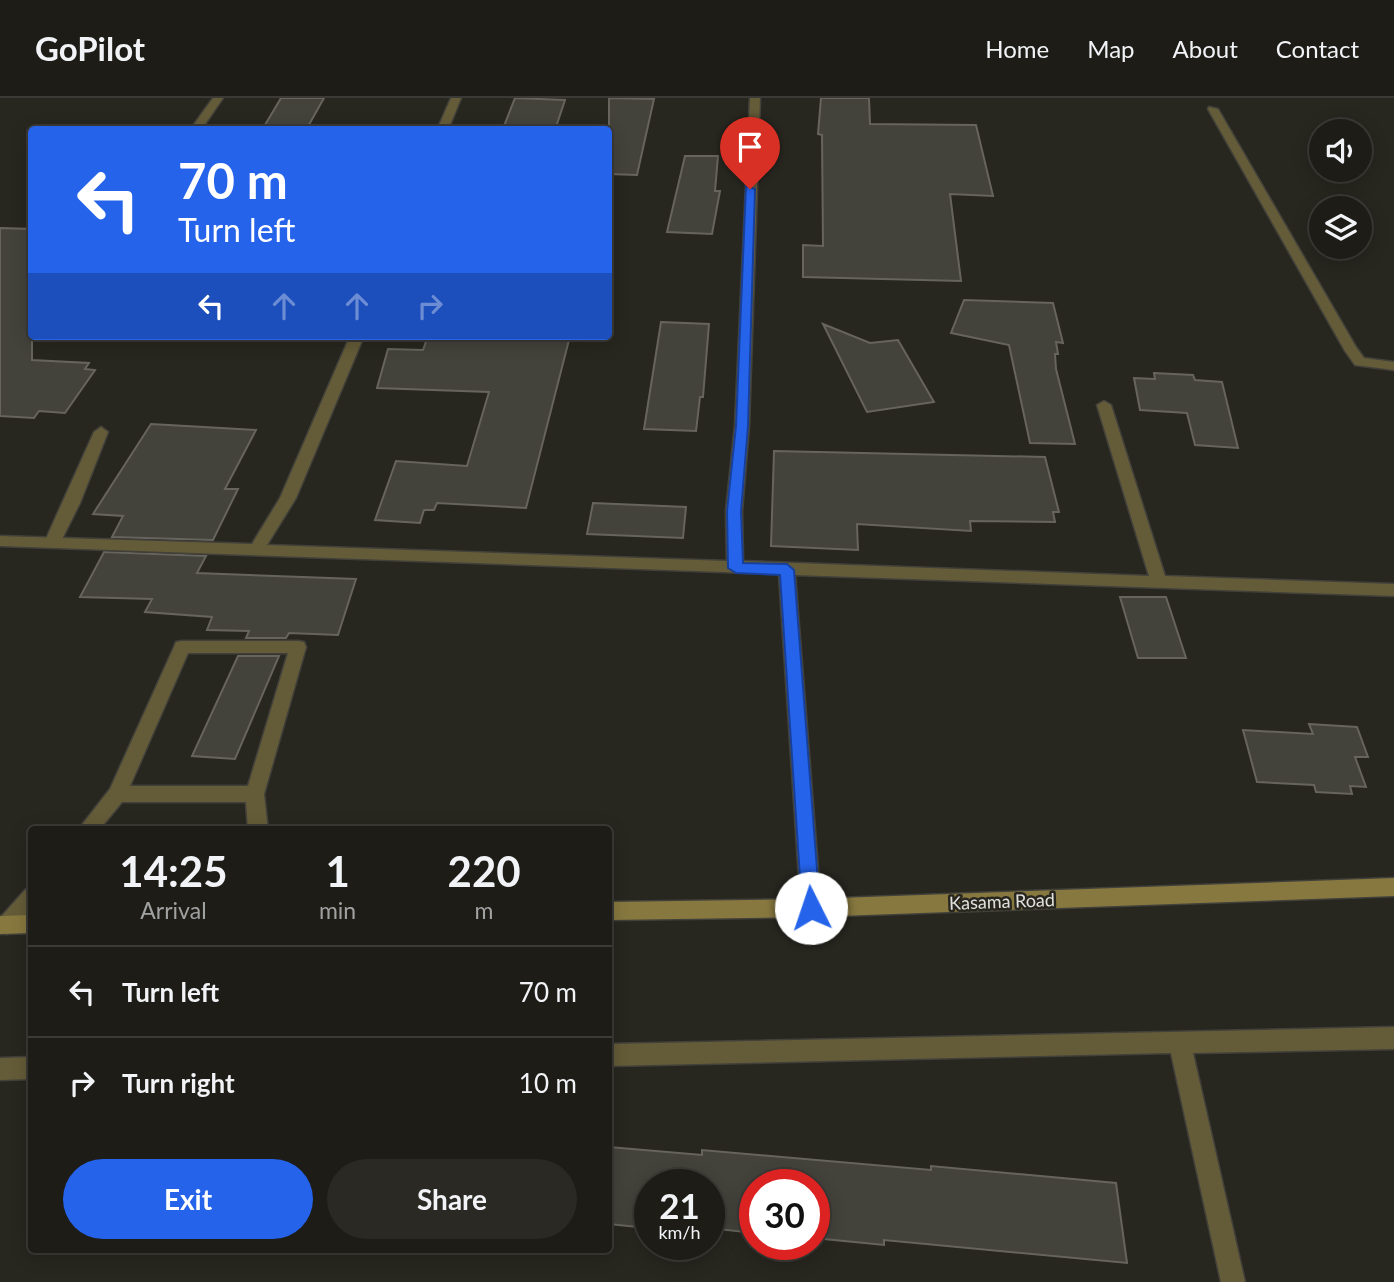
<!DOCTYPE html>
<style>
:root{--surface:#1d1c17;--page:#2a2924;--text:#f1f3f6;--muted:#a0a1a1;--line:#3b3a36;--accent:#2563eb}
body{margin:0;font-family:Lato,sans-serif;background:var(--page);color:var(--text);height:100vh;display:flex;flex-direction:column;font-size:26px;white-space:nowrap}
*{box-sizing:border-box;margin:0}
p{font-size:23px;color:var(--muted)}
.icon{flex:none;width:38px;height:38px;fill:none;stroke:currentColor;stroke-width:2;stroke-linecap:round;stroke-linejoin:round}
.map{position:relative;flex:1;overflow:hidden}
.panel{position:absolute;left:28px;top:728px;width:584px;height:427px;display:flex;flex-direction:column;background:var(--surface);border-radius:7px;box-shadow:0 4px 18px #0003,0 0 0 2px var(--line)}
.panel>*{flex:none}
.banner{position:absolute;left:28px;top:28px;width:584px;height:214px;border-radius:7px;box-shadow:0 4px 18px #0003,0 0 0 2px var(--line);background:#2563eb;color:#fff;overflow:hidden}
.tools{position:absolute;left:1309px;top:21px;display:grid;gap:14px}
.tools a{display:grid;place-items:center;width:63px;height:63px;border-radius:50%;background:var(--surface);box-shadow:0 4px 18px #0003,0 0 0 2px var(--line);font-size:35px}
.speed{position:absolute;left:634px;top:1071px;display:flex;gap:14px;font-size:35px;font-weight:700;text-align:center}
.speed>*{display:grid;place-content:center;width:91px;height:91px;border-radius:50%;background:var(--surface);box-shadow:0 4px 18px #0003,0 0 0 2px var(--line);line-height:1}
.speed small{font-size:18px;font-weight:400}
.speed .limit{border:10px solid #d22;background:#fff;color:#111}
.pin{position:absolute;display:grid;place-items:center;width:60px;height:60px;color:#fff;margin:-72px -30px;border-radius:50% 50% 50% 0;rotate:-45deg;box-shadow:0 0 7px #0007}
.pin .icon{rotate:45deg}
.me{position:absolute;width:77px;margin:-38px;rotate:356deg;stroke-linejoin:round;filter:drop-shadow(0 0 5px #0008)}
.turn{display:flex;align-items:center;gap:24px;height:147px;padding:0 35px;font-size:32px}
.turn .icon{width:91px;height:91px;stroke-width:2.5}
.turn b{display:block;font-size:49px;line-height:60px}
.lanes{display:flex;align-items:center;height:66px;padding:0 35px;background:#0003;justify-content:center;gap:35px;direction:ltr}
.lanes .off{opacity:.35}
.eta{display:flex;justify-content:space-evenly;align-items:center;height:119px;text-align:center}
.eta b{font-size:42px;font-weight:700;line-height:49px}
.cta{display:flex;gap:14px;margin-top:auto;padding:14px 35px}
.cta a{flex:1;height:80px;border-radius:42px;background:var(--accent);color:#fff;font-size:28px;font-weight:700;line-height:80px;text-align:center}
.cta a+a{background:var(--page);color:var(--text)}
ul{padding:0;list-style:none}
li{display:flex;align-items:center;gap:21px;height:91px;padding:0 35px;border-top:2px solid var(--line)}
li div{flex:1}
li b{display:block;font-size:26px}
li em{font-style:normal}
header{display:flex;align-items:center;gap:42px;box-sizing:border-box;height:98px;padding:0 35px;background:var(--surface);border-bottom:2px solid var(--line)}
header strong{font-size:33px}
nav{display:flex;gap:38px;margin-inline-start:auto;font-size:24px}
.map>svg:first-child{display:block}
</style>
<header>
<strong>GoPilot</strong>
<nav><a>Home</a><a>Map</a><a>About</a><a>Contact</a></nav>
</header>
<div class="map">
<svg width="1394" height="1184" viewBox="0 0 1394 1184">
<rect width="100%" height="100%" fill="#27261f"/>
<!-- building -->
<path fill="#43423b" stroke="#66645d" stroke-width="2" d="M281 0H324L306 32H262Z
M515 0 565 2 555 32H507L508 28H504Z
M609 0 654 1 637 77 609 76Z
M821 0H869L870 26 976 27 993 98 950 96 961 183 803 179V147L823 148 822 37 818 36Z
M685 58H718L715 93H720L712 136 667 134Z
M0 130 32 131V262L89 265 85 271 95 272 65 315 39 313 34 320 0 318Z
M964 202 1053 205 1063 245 1056 244 1058 256H1055L1056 271 1075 346 1030 345 1009 247 951 235Z
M661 224 709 226 703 299H700L696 333 644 331Z
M823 226 870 245 898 242 934 304 867 314Z
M428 238H570L526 410 437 405 434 412H424L420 425 375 422 396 363 467 368 489 294 377 290 388 251 423 252Z
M1154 275 1193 277 1195 282 1222 284 1238 350 1195 347 1187 315 1140 312 1134 280 1155 281Z
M151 326 256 332 225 391H238L213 442 112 439 123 418 93 416Z
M774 353 1045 359 1059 414H1053L1055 424 970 423 971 433 857 426 858 452 771 448Z
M593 405 686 409 683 440 587 436Z
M104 454 206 458 197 475 356 481 338 537 289 535 286 540H246L249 533 207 532 212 519 145 514 152 501 80 499Z
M1120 499H1166L1186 560H1138Z
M238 558H279L235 661 192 658Z
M1309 626 1357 629 1368 659H1355L1366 689 1350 688 1352 696 1316 694 1314 687 1257 684 1243 632 1313 636Z
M609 1049 702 1057V1052L931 1072V1068L1116 1085 1127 1165 884 1142V1147L814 1140V1087H754V1135L709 1130V1087H649L647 1130 609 1126Z"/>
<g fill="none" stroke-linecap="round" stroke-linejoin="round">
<!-- lane casing -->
<g stroke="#41403a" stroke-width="3">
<path id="lane" d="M101 329 108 334 80 405 59 447H47L45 443 94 334Z
M182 543H298L304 544 306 549 264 696 268 732H248L246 704H122L99 732H78L110 691 174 549 176 544ZM188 555H288L248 688H130Z
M32 789V813L14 834 7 836 0 834V820L25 792Z
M1394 929V951L1193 955 1245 1184H1221L1171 955 609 968V946Z
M32 959V981L0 982V960Z"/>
</g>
<!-- street casing -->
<g stroke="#41403a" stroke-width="3">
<path id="street" d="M213 0H223L201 32H190Z
M451 0H461L448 32H437Z
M750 0H760L749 328 742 413 743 463 1149 478 1097 307 1104 303 1111 307 1165 478 1394 486V498L795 477 821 810 818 816 811 819 804 816 801 810 779 476 0 448V438L252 446 280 400 350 238H364L296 400 267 447 727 463 726 413 735 328Z
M1209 9 1218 11 1356 249 1364 260 1394 264V272L1355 267 1345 253 1208 11Z"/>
</g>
<!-- secondary casing -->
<g stroke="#41403a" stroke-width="3">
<path id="secondary" d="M1394 780V798L811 819 609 822V804L811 801Z
M32 817V835L0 836V818Z"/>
</g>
<!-- lane -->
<use href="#lane" fill="#645b38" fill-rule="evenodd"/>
<!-- street -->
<use href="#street" fill="#645b38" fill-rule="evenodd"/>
<!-- secondary -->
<use href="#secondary" fill="#87783f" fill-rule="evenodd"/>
</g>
<!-- route -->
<path fill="#2563eb" stroke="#184099" stroke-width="2" d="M746 88 755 91 748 328 741 413 743 465 787 466 794 472 820 810 818 816 811 818 805 816 802 810 780 477 736 475 728 470 727 413 736 328Z"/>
<g text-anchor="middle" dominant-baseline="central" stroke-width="5" stroke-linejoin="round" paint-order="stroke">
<!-- street labels -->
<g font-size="18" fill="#e2e1dd" stroke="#27261f">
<text transform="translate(1002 803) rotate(-2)">Kasama Road</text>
</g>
</g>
</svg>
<div class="tools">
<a><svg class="icon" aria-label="sound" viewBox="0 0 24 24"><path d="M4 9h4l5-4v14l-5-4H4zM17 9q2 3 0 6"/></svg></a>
<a><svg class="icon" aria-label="layers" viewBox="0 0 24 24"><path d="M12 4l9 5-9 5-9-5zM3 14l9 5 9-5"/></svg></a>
</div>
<div class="speed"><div>21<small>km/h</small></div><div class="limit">30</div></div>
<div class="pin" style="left:750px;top:91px;background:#d93025"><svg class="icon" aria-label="arrive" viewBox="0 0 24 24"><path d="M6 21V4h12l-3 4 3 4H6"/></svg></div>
<svg class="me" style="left:811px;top:810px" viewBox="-20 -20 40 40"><circle r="19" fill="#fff"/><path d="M0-13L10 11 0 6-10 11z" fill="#2563eb"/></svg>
<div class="banner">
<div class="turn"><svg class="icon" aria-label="left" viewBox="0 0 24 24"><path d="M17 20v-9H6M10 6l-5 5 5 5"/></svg><div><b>70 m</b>Turn left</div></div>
<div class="lanes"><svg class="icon" aria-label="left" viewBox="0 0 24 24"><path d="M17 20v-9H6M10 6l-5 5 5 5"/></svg><svg class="icon off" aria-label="ahead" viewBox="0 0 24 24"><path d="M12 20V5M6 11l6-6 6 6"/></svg><svg class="icon off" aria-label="ahead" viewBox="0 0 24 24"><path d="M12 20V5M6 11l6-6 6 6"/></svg><svg class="icon off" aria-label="right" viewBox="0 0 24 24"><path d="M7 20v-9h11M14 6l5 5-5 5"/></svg></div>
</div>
<section class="panel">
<div class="eta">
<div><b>14:25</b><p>Arrival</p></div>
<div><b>1</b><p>min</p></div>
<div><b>220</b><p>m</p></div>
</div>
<ul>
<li><svg class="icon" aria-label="left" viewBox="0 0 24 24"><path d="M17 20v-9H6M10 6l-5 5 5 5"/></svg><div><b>Turn left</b></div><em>70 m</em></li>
<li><svg class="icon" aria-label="right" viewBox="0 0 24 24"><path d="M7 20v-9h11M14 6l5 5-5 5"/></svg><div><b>Turn right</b></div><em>10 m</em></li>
</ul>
<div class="cta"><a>Exit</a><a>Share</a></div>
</section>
</div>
